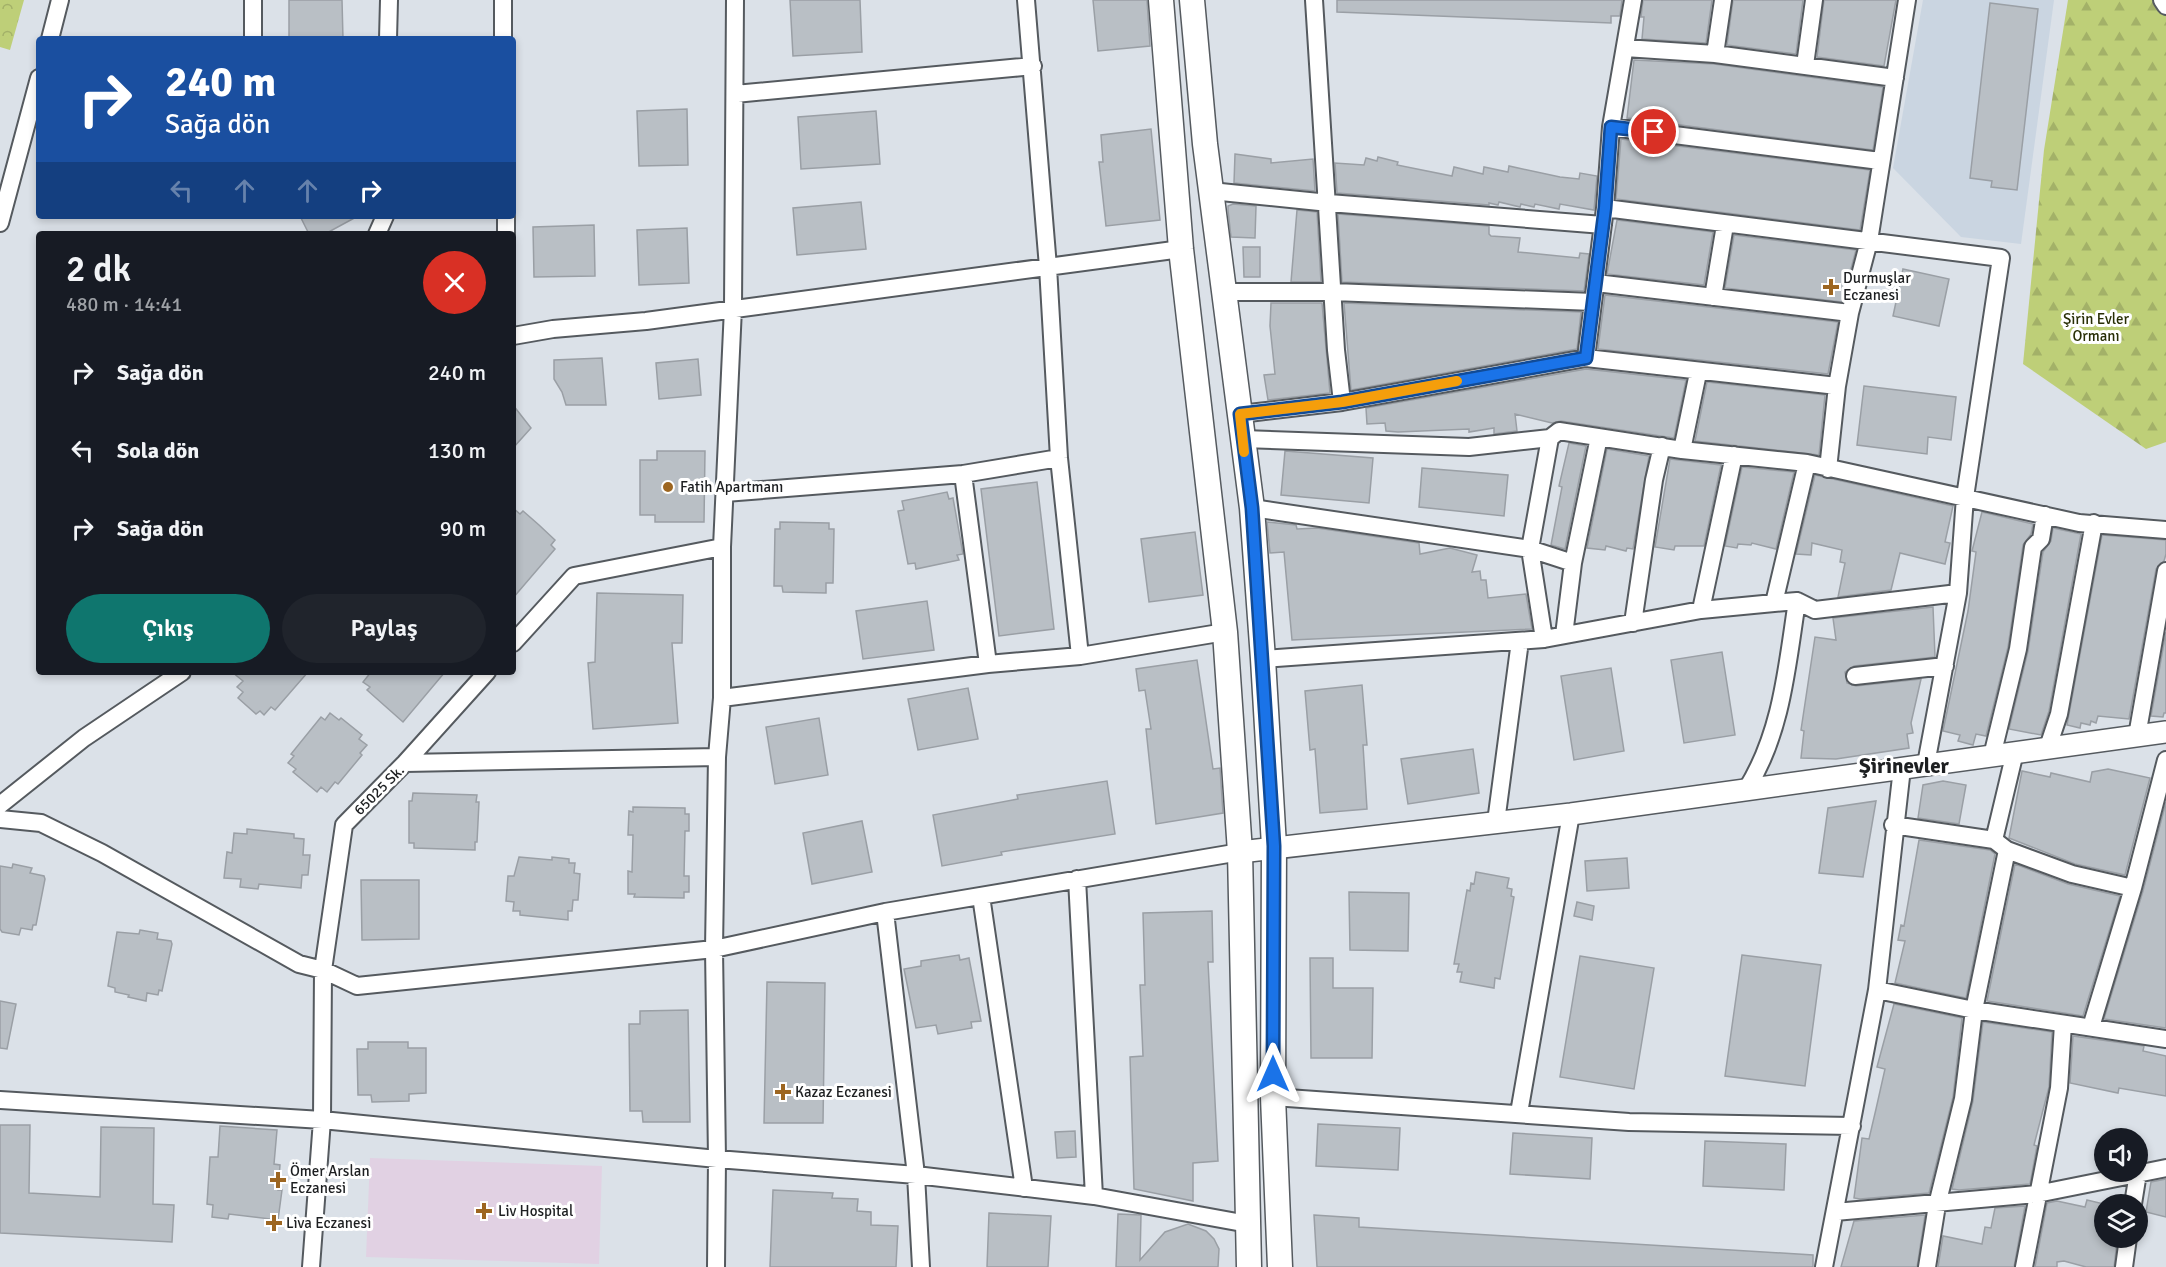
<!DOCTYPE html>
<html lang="tr">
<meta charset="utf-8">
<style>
:root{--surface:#171b24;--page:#20242c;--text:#f1f3f6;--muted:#9ea1a6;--accent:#0f766e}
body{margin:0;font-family:Signika,sans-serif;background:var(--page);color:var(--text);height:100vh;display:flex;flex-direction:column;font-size:22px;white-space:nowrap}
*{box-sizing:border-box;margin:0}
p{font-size:20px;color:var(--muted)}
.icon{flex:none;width:33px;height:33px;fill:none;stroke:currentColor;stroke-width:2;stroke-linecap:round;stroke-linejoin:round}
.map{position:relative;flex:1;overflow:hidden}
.details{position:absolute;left:36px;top:231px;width:480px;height:444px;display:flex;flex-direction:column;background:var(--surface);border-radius:6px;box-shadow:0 3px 9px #0003}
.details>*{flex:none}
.guide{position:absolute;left:36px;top:36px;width:480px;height:183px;border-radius:6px;box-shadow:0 3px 9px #0003;background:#1a4fa0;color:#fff;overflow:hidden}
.tools{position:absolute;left:2094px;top:1128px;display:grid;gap:12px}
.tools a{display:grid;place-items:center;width:54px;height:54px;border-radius:50%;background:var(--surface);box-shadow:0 3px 9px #0003;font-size:30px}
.pin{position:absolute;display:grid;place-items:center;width:51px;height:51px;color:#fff;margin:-26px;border:3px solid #fff;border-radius:50%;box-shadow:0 2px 6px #0007}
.me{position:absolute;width:66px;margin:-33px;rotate:0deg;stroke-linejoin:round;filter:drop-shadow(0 0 4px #0008)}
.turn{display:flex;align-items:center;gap:21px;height:126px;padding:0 30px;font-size:27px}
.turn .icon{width:78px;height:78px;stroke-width:2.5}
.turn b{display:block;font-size:42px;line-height:51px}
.lanes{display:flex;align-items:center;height:57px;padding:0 30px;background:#0003;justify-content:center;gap:30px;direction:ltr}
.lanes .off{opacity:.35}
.round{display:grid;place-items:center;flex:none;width:63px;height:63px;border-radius:32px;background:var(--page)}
.overview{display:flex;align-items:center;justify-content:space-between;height:102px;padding:0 30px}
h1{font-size:36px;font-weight:600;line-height:45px}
.action{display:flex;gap:12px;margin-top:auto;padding:12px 30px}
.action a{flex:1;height:69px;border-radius:36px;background:var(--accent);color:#fff;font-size:24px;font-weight:600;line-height:69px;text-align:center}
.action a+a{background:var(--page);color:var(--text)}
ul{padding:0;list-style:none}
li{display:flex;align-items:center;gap:18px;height:78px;padding:0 30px}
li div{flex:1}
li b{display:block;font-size:22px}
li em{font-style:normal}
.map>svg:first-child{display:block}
</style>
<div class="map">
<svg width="2166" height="1267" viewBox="0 0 2166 1267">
<defs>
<pattern id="forest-firs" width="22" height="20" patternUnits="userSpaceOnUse" patternTransform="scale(1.5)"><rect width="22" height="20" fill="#becf78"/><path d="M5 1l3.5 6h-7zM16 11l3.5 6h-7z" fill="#a3b168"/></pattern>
<pattern id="park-crowns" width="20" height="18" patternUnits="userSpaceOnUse" patternTransform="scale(1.5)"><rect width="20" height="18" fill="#becf78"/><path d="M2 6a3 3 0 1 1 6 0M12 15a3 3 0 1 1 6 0" fill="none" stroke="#a3b168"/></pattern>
</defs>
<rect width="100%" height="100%" fill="#dbe1e8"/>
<!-- built -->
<path fill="#cad5e1" d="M1923 0H2054L2021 244 1961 237 1893 168Z"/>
<!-- medical -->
<path fill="#e1d1e3" d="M370 1158 602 1166 599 1264 366 1257Z"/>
<!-- forest -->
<path fill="url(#forest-firs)" d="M2068 0H2166V442L2146 449 2023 364 2044 150Z"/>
<!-- park -->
<path fill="url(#park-crowns)" d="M0 0H24L10 50 0 47Z"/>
<!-- building -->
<path fill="#b9bfc5" stroke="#9a9fa5" stroke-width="1.5" d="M289 0H342L343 39H289Z
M790 0H860L862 52 793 56Z
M1093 0H1147L1150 46 1098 51Z
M1337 0H1622L1620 16H1611V23L1337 12Z
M1643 0H1712L1706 43 1642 39 1644 17H1641Z
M1733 0H1803L1796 54 1727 45Z
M1824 0H1896L1884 66 1817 57Z
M1990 3 2038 9 2017 190 1991 187 1992 181 1970 178Z
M1634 60 1714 64 1883 87 1873 150 1627 118Z
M687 109 688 165 639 166 637 111Z
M876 111 880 164 801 169 798 117Z
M1151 129 1160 220 1106 226 1099 162H1103L1101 135Z
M1621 139 1870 170 1860 230 1616 199Z
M1235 154 1271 159V163L1313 159 1315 191 1234 183Z
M1378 157 1398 162 1397 165 1452 176 1454 167 1483 174 1484 167 1508 172 1509 166 1560 177 1579 179 1580 173 1597 176 1594 210 1560 204 1559 209 1535 204 1534 207 1521 204 1520 207 1499 202 1498 205 1489 203V205L1337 193 1335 163 1364 165 1366 158 1377 161Z
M861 202 866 249 797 255 793 208Z
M1233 204 1256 206 1255 238 1231 237 1228 210V206Z
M1297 210 1317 212 1321 282H1291Z
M1338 214 1489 226V234L1491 236 1520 238 1518 252 1579 258 1580 253 1589 254 1584 291 1342 282Z
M300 216H358L325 234H309Z
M1617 220 1713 232 1704 285 1607 274Z
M594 225 595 276 534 277 533 227Z
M687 228 689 283 639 285 637 230Z
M1734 235 1856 250 1842 302 1725 288Z
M1243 247H1260V277H1244Z
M1903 269 1949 279 1939 326 1893 316Z
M1605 295 1838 322 1828 374 1598 349Z
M1271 303H1322L1330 393 1268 400 1264 375 1275 374 1270 326Z
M1344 303 1581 312 1577 349 1351 390Z
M602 358 606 405H566L562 392 554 379V360Z
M698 359 701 395 659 399 656 363Z
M1586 369 1686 380 1674 438 1561 421 1552 423 1515 414 1517 431 1494 434V428L1469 432V429L1398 432 1386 431 1385 423 1367 424 1366 408Z
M1707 382 1825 395 1819 455 1695 441Z
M1864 386 1956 397 1951 440 1928 437 1927 454 1857 445Z
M513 405 531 428 513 448Z
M1569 443 1586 446 1565 549 1551 545 1562 487 1559 486Z
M1607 449 1649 456 1633 549 1627 548 1626 551 1606 546 1605 550 1587 548Z
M657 451H705L704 522H655V515H640V460H657Z
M1285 451 1373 458 1369 503 1281 495Z
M1670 459 1721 465 1704 546H1675L1674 550 1655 547Z
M1742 467 1794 472 1776 549 1752 543 1751 545 1738 544 1737 548 1725 546Z
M1422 468 1508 475 1504 516 1419 507Z
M1815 475 1953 506 1945 542 1950 543 1945 564 1900 553 1891 590 1838 597 1845 563 1840 562 1842 550 1812 543 1811 555 1796 554Z
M1037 482 1054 629 999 636 981 489Z
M947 492 949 499 953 498 963 554 957 555 959 560 916 569 915 563 908 564 898 511 904 510 902 501Z
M513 508 520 514 523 511 539 525 555 540 551 545 555 549 513 598Z
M1982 512 2033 524 2031 534 2023 545 2008 647 1986 736 1976 734 1973 745 1958 741 1960 735 1943 731 1968 611 1976 552 1972 551Z
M780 522 829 523V529H834L833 583H826V593L783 592 782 586H774L775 529H780Z
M1267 522 1296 525 1297 529 1317 528 1419 543 1420 554 1450 548 1477 555 1472 572 1480 571 1481 580H1486L1488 598 1526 594 1532 629 1292 640 1284 552 1270 553Z
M2053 528 2081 534 2049 711 2041 735 2009 729 2028 651 2043 552 2051 541Z
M1195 532 1203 595 1149 602 1141 539Z
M2102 535 2166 540V554L2164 561 2156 569 2129 719 2098 716 2096 723 2091 721 2090 725 2081 723 2080 728 2067 725Z
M597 593 683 595 682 643H672L678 723 593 729 588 663 595 662Z
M927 601 934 650 863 659 856 611Z
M1933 607 1935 657 1854 666 1845 672 1847 683 1856 686 1921 679 1911 723 1913 733 1907 734 1909 748 1836 759 1801 758 1804 731 1801 730 1815 637 1836 640 1833 618Z
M2166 632V713H2164L2163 717 2151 716Z
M1722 652 1735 735 1684 743 1671 660Z
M1197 660 1213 769 1220 768 1223 813 1156 824 1146 729H1151L1145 690 1139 691 1136 669Z
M1611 668 1624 751 1574 760 1561 676Z
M232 672H308L275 710 271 707 264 715 260 711 256 714 238 698 243 692 237 687 243 681Z
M371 672H445L403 722 367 690 370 687 363 682Z
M1362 685 1367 745H1363L1367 809 1320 813 1315 749 1310 750 1305 691Z
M968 688 978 739 918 750 908 699Z
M330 713 339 720 341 718 362 735 359 739 367 745 360 753 362 755 338 784 335 782 327 792 321 787 317 792 293 772 296 769 288 763 294 756 291 754 321 717 325 720Z
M819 718 828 775 775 784 766 727Z
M1473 749 1479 793 1408 804 1401 759Z
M2108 769 2150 778 2125 875 2075 864 2009 838 2022 771 2050 777 2051 773 2090 782 2092 772Z
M1107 781 1115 834 1001 852 1002 855 942 866 933 815 1018 799 1017 795Z
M1943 781 1966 785 1959 824 1918 818 1923 785Z
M413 793 477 795 476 802H479L477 842H475V850L414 848V843H409V801H412Z
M1876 801 1863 877 1819 873 1828 808Z
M2166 802V1028L2104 1019 2143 891Z
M633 807 685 808V814H689V831H685L684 876H689V892H684V898L634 897 635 894H628V871L632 872 633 835H628L629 811 633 812Z
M862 821 872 872 812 884 803 833Z
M247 829 294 834V838L304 839 303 855H310L308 875H302L301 888 259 884 258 889 240 887 241 879 224 878 227 852 232 853 234 833 247 834Z
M1919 840 1990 850 1995 854 1966 998 1895 983 1905 941 1898 940 1901 925 1904 926Z
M519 857 552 860V857L569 859V863H575L574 873 580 874 578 900H573L572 911H568V920L520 915V911H513L514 902 506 901 508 876H514Z
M1627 858 1629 888 1587 891 1585 861Z
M13 864 32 868 30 873 44 876 45 879 36 925H33L32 930 21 928 19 935 2 932 0 929V866L12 868Z
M2015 864 2068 884 2120 896 2083 1016 1987 1001Z
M1476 872 1509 878 1507 888 1512 889 1511 896 1514 897 1500 979 1495 978 1494 988 1460 982 1462 972H1457L1459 964H1454L1467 890 1470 891 1471 883 1474 884Z
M361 880H419V939L362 940Z
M1349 892 1409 893 1408 951 1350 950Z
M1577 902 1594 906 1592 920 1574 916Z
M1212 911 1213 962H1208L1218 1161 1193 1163V1201L1134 1189 1130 1057 1143 1056 1140 985H1145L1143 913Z
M140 930 158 933 157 939 171 941 172 944 162 991 159 990 158 995 147 993 146 1001 128 997 129 995 115 992V988L108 986 117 932 139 934Z
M959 955 960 960 969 958 981 1021 971 1022 972 1028 938 1034 936 1025 916 1028 904 969 921 966V961Z
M1742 955 1821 965 1805 1086 1725 1076Z
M1580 956 1654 968 1634 1089 1560 1077Z
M1310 958H1333V988H1373L1372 1058H1311Z
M767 982 825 983 823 1123H764Z
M0 1001 16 1004 7 1049 0 1048Z
M1894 1004 1962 1018 1953 1097 1929 1193 1860 1199 1854 1198 1862 1138 1869 1139 1876 1109 1885 1069 1877 1067Z
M688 1010 690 1122H643L642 1111H630L629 1024H640V1011Z
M1983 1022 2052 1032 2049 1087 2034 1145 2037 1146 2030 1184 1959 1190 1952 1189 1973 1101Z
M2073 1036 2144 1046 2143 1051 2166 1056V1096L2119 1088 2118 1093 2070 1083Z
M368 1042H408V1048H426V1093L409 1094V1101L372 1102 371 1095H358L357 1049H368Z
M1318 1124 1400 1128 1398 1170 1316 1166Z
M0 1125H30L29 1193 100 1197 101 1127 154 1128 153 1204 174 1205 172 1242 0 1233Z
M220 1126 277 1130 274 1164 280 1165 278 1190H282L278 1220 229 1214 228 1219 212 1217 213 1205 207 1204 210 1157H218Z
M1075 1131 1076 1157 1057 1158 1055 1132Z
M1513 1133 1592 1138 1590 1179 1510 1174Z
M1705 1141 1786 1144 1784 1190 1703 1186Z
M2166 1179V1217L2146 1212 2151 1182Z
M773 1190 833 1193 832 1198 858 1199 857 1211 871 1212V1225L898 1226 896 1267H770Z
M2087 1200 2104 1204V1239L2117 1242 2114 1267H2086L2064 1261 2057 1262V1267H2035L2047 1203 2057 1201 2085 1207Z
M2025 1206 2014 1267H1938L1943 1236 1982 1244 1985 1227 1991 1228 1995 1208Z
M989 1213 1051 1216 1048 1267H987Z
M1118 1214 1141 1215 1140 1260 1165 1232 1188 1224 1206 1231 1214 1239 1219 1249 1218 1267H1116Z
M1314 1215 1359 1218V1227L1813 1255V1267H1317Z
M1925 1215 1917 1267H1841L1854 1221Z"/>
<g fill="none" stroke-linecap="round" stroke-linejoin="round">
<!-- minor casing -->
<g stroke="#555a5f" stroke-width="20">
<path id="minor" d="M503 0V39
M1026 0 1048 267 1059 458 1080 656
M1314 0 1336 350 1342 402
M2162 0 2166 6
M50 39 60 0
M253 39V0
M388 39 389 0
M1625 48 1715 54 1895 78
M1715 54 1723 0
M1805 65 1814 0
M735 94 1033 66
M1611 127 1880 161
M1211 191 1329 203 1603 225
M1605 208 2001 258 1965 497 1958 593 1926 764
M506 216V234
M0 223 39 78
M377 234 385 216
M1596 283 1850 313
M1226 292H1333L1593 302
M1713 297 1725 225
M513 336 553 329 646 321 1181 249
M1586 358 1605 208 1611 127 1633 0
M1240 414 1342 402 1586 358 1837 386
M1243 439 1469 447 1550 438 1559 431 1682 450 1807 463 2079 523 2166 530
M1682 450 1698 373
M1828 469 1837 386 1850 313 1869 241 1907 0
M963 474 988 664
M725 493 963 474 1059 458
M1252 508 1530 549 1573 563
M1774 603 1807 463
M1701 610 1734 455
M1633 623 1654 480 1662 446
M1564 635 1573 563 1599 437
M1544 639 1530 549 1550 438
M513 643 574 576 722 547
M1263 659 1544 639 1701 610 1774 603 1797 601 1815 610 1958 593
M1855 676 1945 666
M722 698 988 664 1080 656 1225 632
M2137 736 2166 571
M2047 750 2059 714 2094 523
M1992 756 2018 649 2033 547 2041 539 2045 515
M405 763 717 757
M1746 790C1782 733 1787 666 1797 601
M0 805 84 738 182 672
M0 819 41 823 102 853 299 964 323 970 357 986 714 949 885 912 1240 852
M1496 822 1520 641
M1893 825 1994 840
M2007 850 2072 874 2133 888
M1077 879 1094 1196
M981 896 1024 1188
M885 912 916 1175 921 1267
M1877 990 1974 1010 2166 1039
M2091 1027 2133 888 2166 760
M1273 1097 1629 1122 1852 1126
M0 1100 322 1120 717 1159 916 1175 1094 1196 1248 1224
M1519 1113 1571 814
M2133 1204 2138 1173
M1835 1212 2037 1194 2166 1168
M311 1267 322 1120 323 970 344 825 405 763 487 672
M716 1267 717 1159 714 949 717 757 722 698V547L733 308 735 0
M1824 1267 1877 990 1902 768
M1927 1267 1937 1205 1963 1099 1974 1010 2007 850 1994 840 2015 752
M2024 1267 2059 1088 2063 1024
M2124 1267 2128 1238"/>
</g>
<!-- tertiary casing -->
<g stroke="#555a5f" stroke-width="24">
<path id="tertiary" d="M1240 852 1571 814 2166 732"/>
</g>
<!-- secondary casing -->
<g stroke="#555a5f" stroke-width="27">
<path id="secondary" d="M1161 0 1181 249 1225 632 1240 852 1249 1267
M1192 0 1205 144 1252 508 1263 659 1274 846 1273 1097 1280 1267"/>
</g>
<!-- minor -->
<use href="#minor" stroke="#fff" stroke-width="16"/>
<!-- tertiary -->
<use href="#tertiary" stroke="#fff" stroke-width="21"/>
<!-- secondary -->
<use href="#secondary" stroke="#fff" stroke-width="24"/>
</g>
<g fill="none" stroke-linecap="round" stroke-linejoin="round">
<!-- route casing -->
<g stroke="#114b97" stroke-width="15">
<path id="route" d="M1273 1074 1274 846 1252 508 1240 414 1342 402 1586 358 1605 208 1611 127 1654 132"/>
</g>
<!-- route -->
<use href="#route" stroke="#1a73e8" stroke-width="10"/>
<!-- slow -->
<path stroke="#f59e0b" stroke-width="10" d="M1244 452 1240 414 1342 402 1457 381"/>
</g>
<!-- markers -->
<g fill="#9d6621" stroke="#fff" stroke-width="2">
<path d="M1828 278h6v6h6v6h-6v6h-6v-6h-6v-6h6z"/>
<circle cx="668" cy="487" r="6"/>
<path d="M780 1083h6v6h6v6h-6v6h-6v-6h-6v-6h6z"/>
<path d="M275 1171h6v6h6v6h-6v6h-6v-6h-6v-6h6z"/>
<path d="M481 1202h6v6h6v6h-6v6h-6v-6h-6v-6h6z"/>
<path d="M271 1214h6v6h6v6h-6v6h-6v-6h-6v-6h6z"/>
</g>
<g text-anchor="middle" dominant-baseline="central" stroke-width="6" stroke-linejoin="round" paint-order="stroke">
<!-- poi labels -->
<g font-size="15" fill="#1d1f21" stroke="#fff" text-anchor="start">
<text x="1843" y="278">Durmuşlar<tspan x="1843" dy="17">Eczanesi</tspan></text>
<text x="680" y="487">Fatih Apartmanı</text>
<text x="795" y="1092">Kazaz Eczanesi</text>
<text x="290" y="1171">Ömer Arslan<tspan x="290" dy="17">Eczanesi</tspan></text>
<text x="498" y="1211">Liv Hospital</text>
<text x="286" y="1223">Liva Eczanesi</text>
</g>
<!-- park labels -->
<g font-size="15" fill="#282e05" stroke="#fff">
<text x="2096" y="319">Şirin Evler<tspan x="2096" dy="17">Ormanı</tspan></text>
</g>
<!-- street labels -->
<g font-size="15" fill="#1d1f21" stroke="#fff">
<text transform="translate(379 790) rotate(-45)">65025 Sk.</text>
</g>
<!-- district labels -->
<g font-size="21" font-weight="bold" fill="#1d1f21" stroke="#fff">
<text x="1904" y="766">Şirinevler</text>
</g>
</g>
</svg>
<div class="tools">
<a><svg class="icon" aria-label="sound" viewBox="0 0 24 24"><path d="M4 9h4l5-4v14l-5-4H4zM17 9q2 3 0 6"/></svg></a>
<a><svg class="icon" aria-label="layers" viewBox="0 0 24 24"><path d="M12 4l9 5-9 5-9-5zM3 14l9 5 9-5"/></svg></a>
</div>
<div class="pin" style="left:1654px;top:132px;background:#d93025"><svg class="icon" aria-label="arrive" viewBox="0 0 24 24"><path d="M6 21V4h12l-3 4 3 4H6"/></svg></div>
<svg class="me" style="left:1273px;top:1074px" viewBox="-20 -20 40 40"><path d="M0-17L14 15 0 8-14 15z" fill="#1a73e8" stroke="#fff" stroke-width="4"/></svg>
<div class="guide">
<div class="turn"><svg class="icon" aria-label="right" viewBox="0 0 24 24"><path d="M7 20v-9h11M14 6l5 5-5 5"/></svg><div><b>240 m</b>Sağa dön</div></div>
<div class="lanes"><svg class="icon off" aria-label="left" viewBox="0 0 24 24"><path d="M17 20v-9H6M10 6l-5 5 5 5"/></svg><svg class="icon off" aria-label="ahead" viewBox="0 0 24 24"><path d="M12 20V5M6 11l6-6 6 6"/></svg><svg class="icon off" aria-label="ahead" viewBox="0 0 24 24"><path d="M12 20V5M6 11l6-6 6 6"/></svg><svg class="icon" aria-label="right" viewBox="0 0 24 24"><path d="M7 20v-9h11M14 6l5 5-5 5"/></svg></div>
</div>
<section class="details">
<div class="overview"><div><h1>2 dk</h1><p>480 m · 14:41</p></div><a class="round" style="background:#d93025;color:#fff"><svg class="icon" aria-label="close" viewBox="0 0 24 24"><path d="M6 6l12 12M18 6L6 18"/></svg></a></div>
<ul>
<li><svg class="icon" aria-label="right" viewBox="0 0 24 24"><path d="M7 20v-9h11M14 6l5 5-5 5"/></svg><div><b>Sağa dön</b></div><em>240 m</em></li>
<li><svg class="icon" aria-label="left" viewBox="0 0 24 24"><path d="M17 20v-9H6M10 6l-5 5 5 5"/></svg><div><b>Sola dön</b></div><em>130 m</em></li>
<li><svg class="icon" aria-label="right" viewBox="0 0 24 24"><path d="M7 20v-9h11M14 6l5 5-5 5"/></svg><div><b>Sağa dön</b></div><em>90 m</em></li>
</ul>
<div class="action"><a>Çıkış</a><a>Paylaş</a></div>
</section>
</div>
